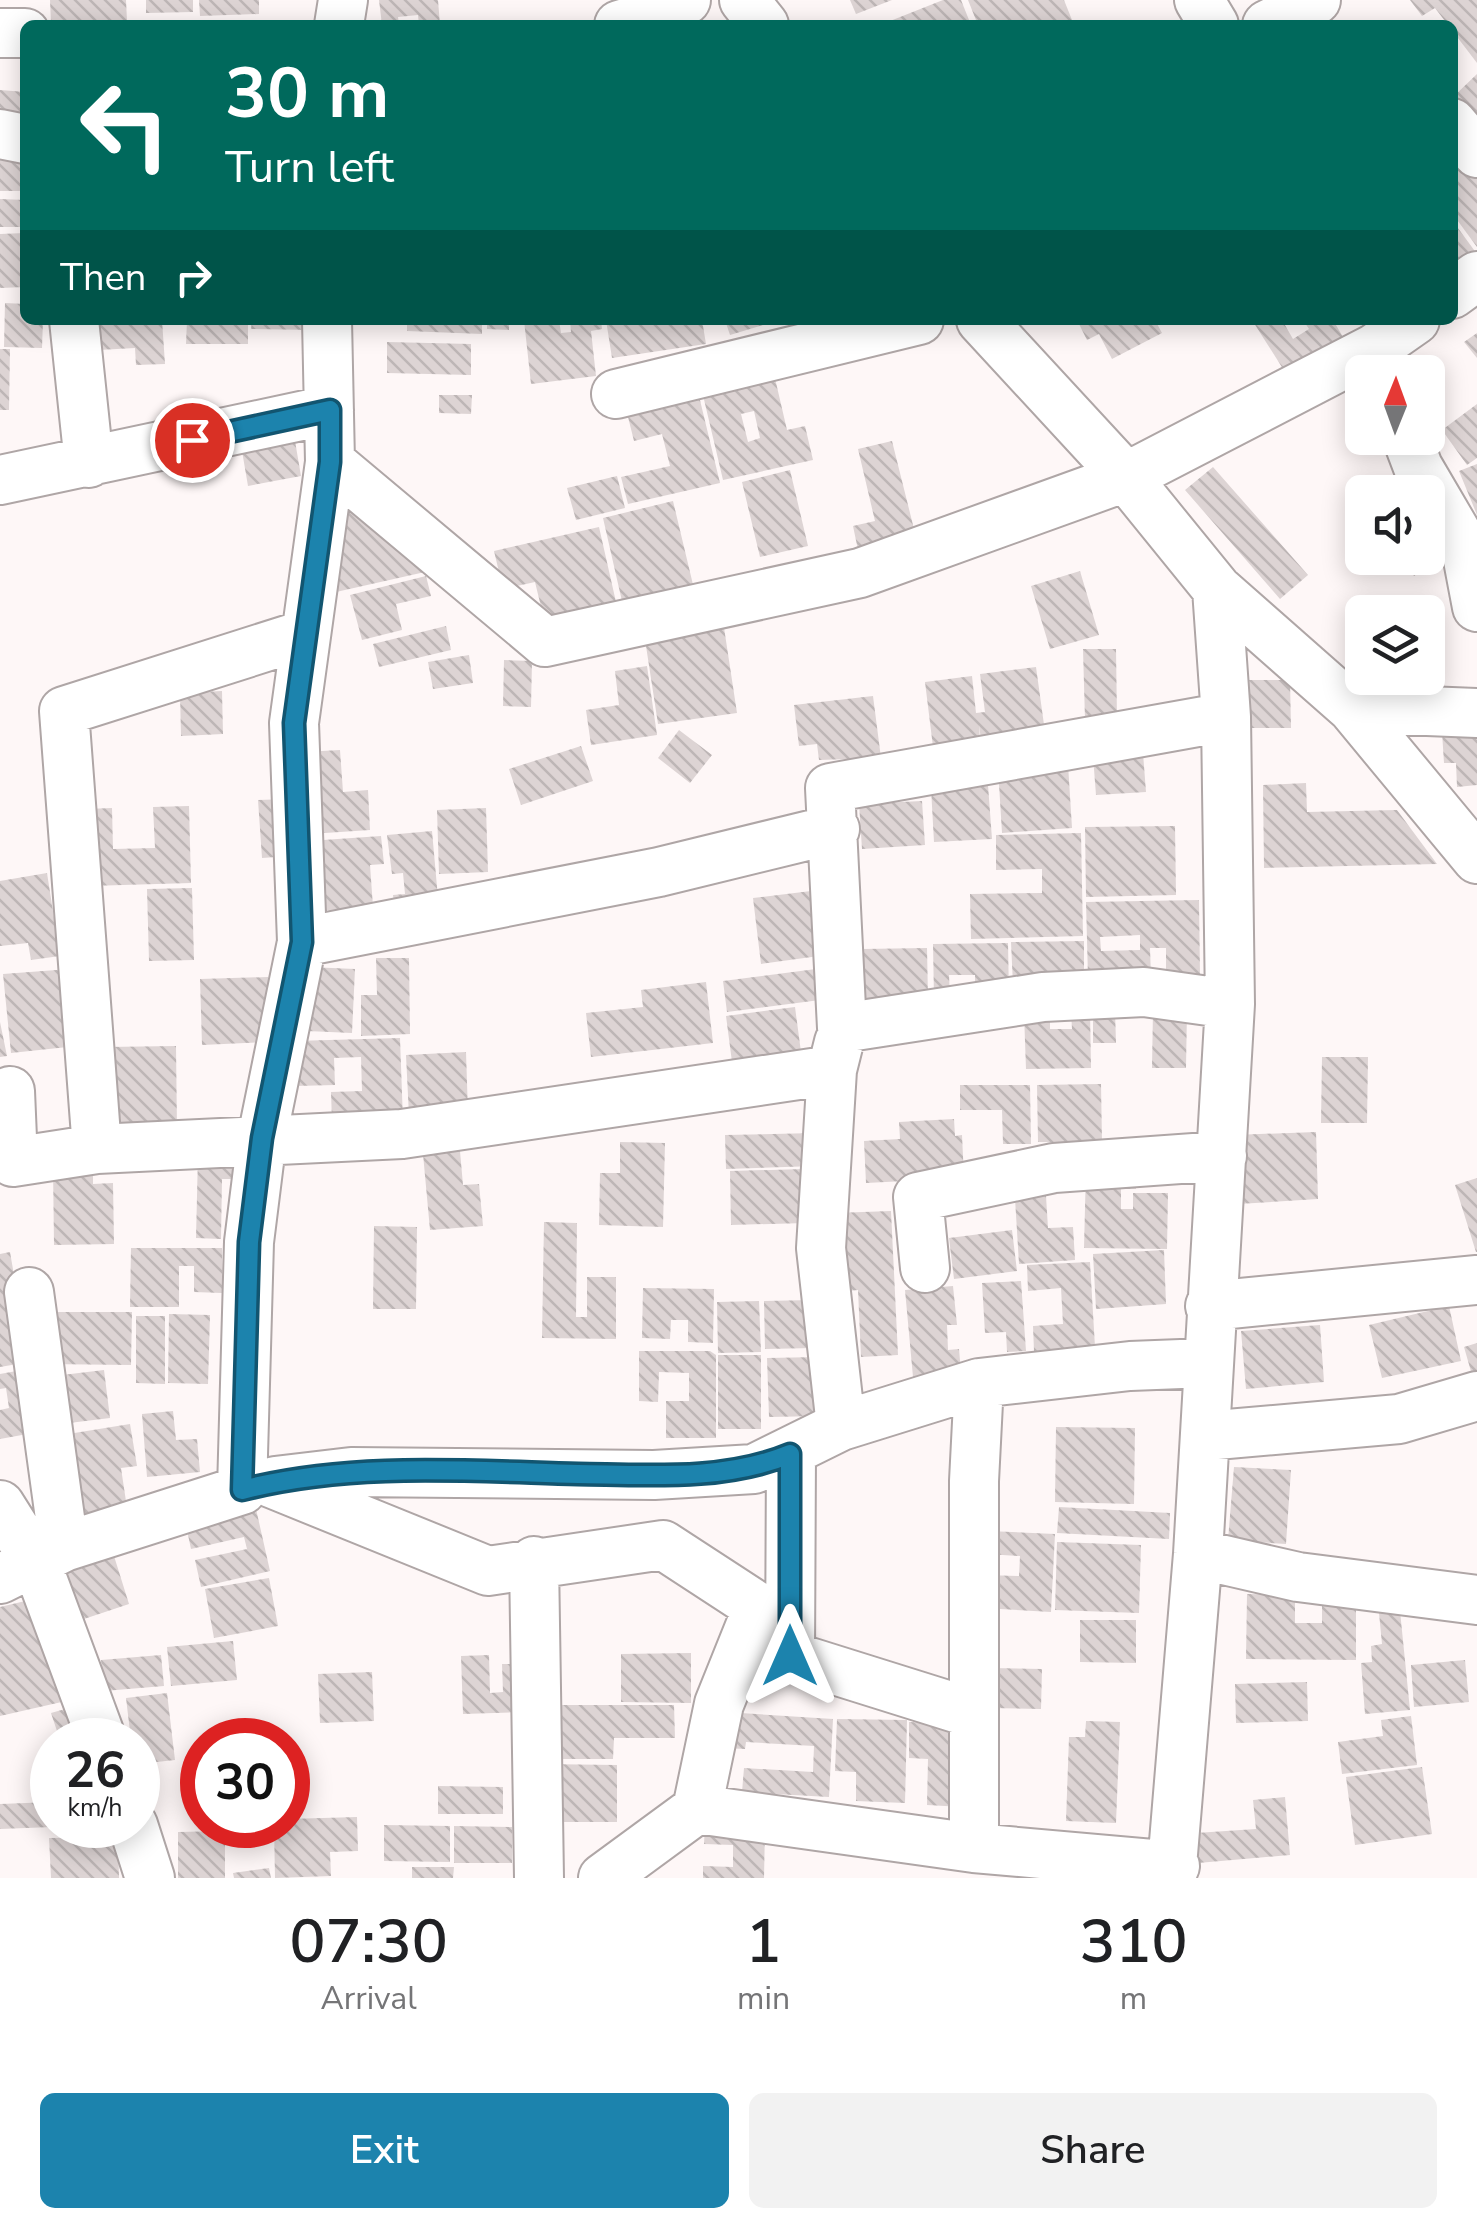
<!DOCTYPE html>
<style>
:root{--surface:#fff;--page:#f2f2f2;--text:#202124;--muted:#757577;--accent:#1c83ad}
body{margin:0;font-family:"Nunito Sans",sans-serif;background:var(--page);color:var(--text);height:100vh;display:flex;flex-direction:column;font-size:38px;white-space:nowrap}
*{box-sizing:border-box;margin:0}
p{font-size:32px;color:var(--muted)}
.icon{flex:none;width:55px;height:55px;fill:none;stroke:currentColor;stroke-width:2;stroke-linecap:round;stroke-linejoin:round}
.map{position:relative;height:1878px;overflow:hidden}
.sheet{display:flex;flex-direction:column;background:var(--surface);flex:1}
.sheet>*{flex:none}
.hud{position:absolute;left:20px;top:20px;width:1438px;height:305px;border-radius:15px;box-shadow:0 5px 25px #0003;background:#00695c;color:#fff;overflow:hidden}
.needle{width:65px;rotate:1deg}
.tools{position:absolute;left:1345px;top:355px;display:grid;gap:20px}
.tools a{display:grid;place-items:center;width:100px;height:100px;border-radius:15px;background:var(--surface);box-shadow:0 5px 25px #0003;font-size:50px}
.speed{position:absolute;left:30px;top:1718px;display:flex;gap:20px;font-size:50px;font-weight:700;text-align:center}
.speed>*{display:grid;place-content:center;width:130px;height:130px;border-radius:50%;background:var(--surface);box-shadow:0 5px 25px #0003;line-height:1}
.speed small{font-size:25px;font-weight:400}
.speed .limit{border:15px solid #d22;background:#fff;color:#111}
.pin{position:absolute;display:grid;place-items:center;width:85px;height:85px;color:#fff;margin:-42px;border:5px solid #fff;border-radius:50%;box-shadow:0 2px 10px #0007}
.me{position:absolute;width:110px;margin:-55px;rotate:0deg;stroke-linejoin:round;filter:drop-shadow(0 0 8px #0008)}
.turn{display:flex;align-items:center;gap:35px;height:210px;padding:0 40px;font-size:45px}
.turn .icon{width:130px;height:130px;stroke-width:2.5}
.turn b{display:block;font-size:70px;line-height:85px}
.then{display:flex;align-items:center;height:95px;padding:0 40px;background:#0003;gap:20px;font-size:38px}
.eta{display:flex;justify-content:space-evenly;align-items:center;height:170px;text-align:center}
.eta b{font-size:60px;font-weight:600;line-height:70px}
.cta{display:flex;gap:20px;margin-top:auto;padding:20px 40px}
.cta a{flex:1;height:115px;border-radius:15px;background:var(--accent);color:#fff;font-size:40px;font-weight:600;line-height:115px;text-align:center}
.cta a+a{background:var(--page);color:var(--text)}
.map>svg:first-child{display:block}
</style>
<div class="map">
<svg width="1477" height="1878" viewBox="0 0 1477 1878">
<defs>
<pattern id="building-back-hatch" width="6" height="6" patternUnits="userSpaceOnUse" patternTransform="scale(2.5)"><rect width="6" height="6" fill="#ddd4d4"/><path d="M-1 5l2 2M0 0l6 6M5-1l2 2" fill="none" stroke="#bdb6b6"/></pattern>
</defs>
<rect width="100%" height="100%" fill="#fef7f7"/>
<!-- building -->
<path fill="url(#building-back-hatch)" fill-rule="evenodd" d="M50 0H126L127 21 51 23Z
M146 0H193V12L146 13Z
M199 0H259V14L200 16Z
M379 0H438L440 25H419L418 15 398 17 399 25H382Z
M850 0H892L856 14Z
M943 0H961L971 25H880Z
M968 0H1064L1074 25H978Z
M1410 0H1477V63L1435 8 1422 16Z
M1477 74V126L1452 98Z
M0 90 25 92V125L0 123Z
M0 151H25V191H0Z
M1472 161 1477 168V247L1452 213V175Z
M0 199 25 200V227H0Z
M1452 220 1477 254 1452 271Z
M25 233V287L0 288V234Z
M5 303 25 304V320H43L42 348 4 347Z
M79 320H162L165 364 136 365 135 348 81 351Z
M187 320H248V344H186Z
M252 320H312V330L251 329Z
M407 320H482V334L407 331Z
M487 320H509V330L487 329Z
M524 320H559L561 333 571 332 570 320H601L602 329 591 331 596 376 531 384Z
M606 320H702L706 344 612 358Z
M725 320H777V321L730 335Z
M1077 320H1155L1162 333 1112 359 1099 334 1087 340Z
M1252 320H1282L1293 339 1309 329 1303 320H1333L1343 337 1285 372Z
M1477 333V358L1464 342Z
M387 342 471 344V375L387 373Z
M0 349H10L9 410H0Z
M774 374 787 430 805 426 813 460 723 480 702 391ZM754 411 760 438 748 442 741 414Z
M439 395H472L471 414 439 413Z
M699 396 720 483 628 504 621 477 670 466 662 434 634 441 627 413Z
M1477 404V458L1467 465 1442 430Z
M295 441 301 476 248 486 242 451Z
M892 441 916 537 858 550 853 526 875 521 858 449Z
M1477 464V515L1459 471Z
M1213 467 1308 575 1280 599 1185 490Z
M790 470 808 546 760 557 742 482Z
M617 476 625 508 576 520 567 488Z
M673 501 695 593 624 610 603 518Z
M354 503 425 572 336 592 337 508Z
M599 527 616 602 544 619 535 582 503 589 494 551Z
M1428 536 1441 556 1414 576 1405 565 1390 575 1377 558H1428Z
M1080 571 1099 635 1050 649 1031 586Z
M426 576 431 596 396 604 402 630 362 640 350 595Z
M723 621 737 713 658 724 644 633Z
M446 626 451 650 379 667 373 644Z
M1083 649H1116L1117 719 1085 720Z
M469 655 473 683 433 689 428 662Z
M504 660 532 661 531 707 503 706Z
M647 666 657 735 591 745 586 710 619 705 615 671Z
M1036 667 1045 732 981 740 979 725 980 741 933 747 925 682 972 676 976 713 985 712 980 674Z
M1245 680H1290L1291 728H1245Z
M222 691 223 734 181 736 180 693Z
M873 696 881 758 819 760 817 744 799 746 794 705Z
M679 730 712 755 690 783 658 758Z
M1477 730V785L1457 787 1456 763H1444L1442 732Z
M581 746 593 781 521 805 509 769Z
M340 750 343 792 368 790 370 830 310 834 304 752Z
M1143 753 1146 792 1096 795 1093 756Z
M1068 764 1072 828 1002 833 998 768Z
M1306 783 1307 812 1397 810 1437 864 1264 868 1263 785Z
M988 785 992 839 934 842 931 788Z
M287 799 291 856 262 858 258 800Z
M922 801 925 845 862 849 859 804Z
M189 806 191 883 89 886 87 809 112 808 113 849 155 848 153 807Z
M486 808 488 872 439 874 437 810Z
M1175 826 1176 895 1086 897 1085 827Z
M432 831 439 909 395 913 393 895 405 894 403 873 392 874 387 835Z
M1081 833 1083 936 971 939 970 894 1042 893V869L996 870V835Z
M381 836 384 864 370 865 373 907 314 911 309 841Z
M47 873 60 956 31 960 28 943 0 946V881Z
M192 888 194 960 149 961 147 889Z
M811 891 819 956 761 964 753 898Z
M1199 900 1200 976H1166V948H1150L1151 977 1088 978 1086 902ZM1140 935V950L1101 951 1100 937Z
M1084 941V983L1013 985 1011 942Z
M1008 943 1009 996 975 997V975H949L950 997 934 998 933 944Z
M927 948 928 998 863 999 862 949Z
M376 958H409L410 1034 361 1036V995H377Z
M309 967 355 969 352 1033 307 1031Z
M70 969 77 1046 11 1053 3 974Z
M816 969 820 1000 727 1012 723 981Z
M268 977 270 1042 202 1045 200 979Z
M706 982 713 1043 591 1057 586 1013 643 1007 641 990Z
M795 1007 801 1052 732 1062 726 1016Z
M1090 1010 1091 1068 1026 1069 1024 1013H1050V1029H1072L1071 1011Z
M1093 1010H1115L1116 1043H1093Z
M1153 1010 1187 1011 1186 1068H1152Z
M0 1022 7 1056 0 1057Z
M400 1038 403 1121 332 1122 331 1092 362 1091 361 1057 334 1058 335 1085 296 1086 294 1041Z
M176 1046 177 1129 106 1130V1047Z
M466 1052 468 1113 409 1116 406 1055Z
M1322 1057H1368L1367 1123H1321Z
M1101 1084 1102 1142H1038L1037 1085Z
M960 1085H1030L1031 1144H1003L1002 1110H960Z
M954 1119 955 1136 962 1135 964 1178 866 1183 864 1141 900 1139 899 1122Z
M1316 1132 1318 1199 1238 1204 1234 1135Z
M815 1133 816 1166 726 1169 725 1135Z
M459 1140 463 1185 479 1184 483 1226 430 1230 422 1143Z
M620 1142 665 1143 663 1227 599 1225 600 1173H620Z
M198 1154 238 1155 237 1179H222L221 1239 196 1238Z
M53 1166H93V1184L113 1183 114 1244 54 1245Z
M1086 1168 1136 1169V1189H1121V1209H1133V1193H1168L1167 1249 1084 1248Z
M804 1169 805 1223 731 1225 730 1171Z
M1477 1178V1252H1476L1455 1185Z
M1045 1180 1048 1228 1073 1227 1075 1260 1019 1264 1014 1182Z
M891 1211 898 1355 861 1357 858 1290 838 1292 835 1213Z
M544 1222 577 1223 576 1317H587V1277H616V1339L542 1338Z
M374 1226 417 1227 416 1309H373Z
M1012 1230 1017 1271 954 1279 949 1238Z
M131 1248H222V1293L194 1292V1266H179V1307H130Z
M1164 1250 1166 1304 1096 1309 1093 1254Z
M10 1252 29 1362 0 1367V1254Z
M1090 1262 1095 1347 1034 1351 1033 1326 1063 1324 1061 1288 1028 1291 1027 1265Z
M1021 1281 1026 1351 1007 1352 1006 1332 985 1333 982 1283Z
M953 1286 957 1325H947L948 1350 959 1349 961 1372 913 1377 905 1290Z
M643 1288 714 1289 713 1343 688 1342V1320H671L670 1339 642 1338Z
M813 1300 814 1348 765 1349 764 1301Z
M759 1301 761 1352 718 1353 717 1302Z
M1449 1306 1461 1361 1382 1378 1369 1325Z
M43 1312H132L131 1365 43 1364Z
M169 1314 210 1315 208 1384 168 1383Z
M136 1316H165V1384L136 1383Z
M1320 1325 1324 1382 1246 1389 1241 1331Z
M1477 1343V1389H1476L1464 1347Z
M639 1351H710L716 1355V1438H666V1401H689V1373L659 1372 658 1402 639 1401Z
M718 1355H761V1429H718Z
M819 1357 821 1416 769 1417 767 1358Z
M22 1370 33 1433 0 1439V1410L9 1408 6 1388 0 1389V1374Z
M104 1370 110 1418 61 1424 54 1376Z
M173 1411 176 1440 197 1439 200 1472 147 1477 142 1414Z
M130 1424 137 1466 121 1468 127 1508 75 1516 62 1435Z
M1056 1427 1135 1428 1134 1504 1055 1502Z
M1234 1467 1291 1470 1286 1544 1228 1540Z
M254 1500 270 1571 201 1587 195 1560 247 1549 244 1537 191 1549 184 1516Z
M1059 1507 1170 1513 1169 1539 1057 1533Z
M988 1531 1055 1534 1051 1612 982 1608 984 1575 1019 1576 1020 1556 987 1554Z
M1057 1542 1141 1545 1139 1613 1055 1610Z
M114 1556 129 1604 72 1623 55 1575Z
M269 1578 278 1626 214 1638 205 1589Z
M1247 1594 1295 1595V1623H1322V1606L1356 1607V1660L1246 1659Z
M42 1597 66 1701 0 1716V1607Z
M1400 1611 1410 1710 1365 1714 1361 1663 1372 1662 1371 1646 1382 1644 1379 1613Z
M1080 1620H1136V1663L1080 1662Z
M233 1641 237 1680 171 1686 167 1647Z
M691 1653V1703L621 1702V1654Z
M161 1655 164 1686 104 1691 101 1660Z
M489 1655 490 1693 503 1692 502 1664H520L522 1712 463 1714 461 1656Z
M1465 1660 1469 1702 1414 1707 1411 1665Z
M990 1668 1042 1669 1041 1709 989 1708Z
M372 1672 374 1721 320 1723 318 1674Z
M1307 1682 1308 1721 1236 1723 1235 1684Z
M167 1693 175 1760 138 1764V1740H131L126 1698Z
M79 1705 90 1740H60L51 1713Z
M539 1705H674L675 1738H614L613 1759H542Z
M725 1712 833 1719 829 1797 742 1792 744 1768 813 1772 814 1746 746 1742 745 1749 723 1748Z
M1411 1716 1417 1765 1342 1774 1338 1742 1383 1736 1381 1720Z
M837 1719 907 1720 905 1803 856 1801V1772L835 1771Z
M1086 1721 1120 1722 1116 1823 1066 1821 1069 1737H1085Z
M909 1722 964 1724 963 1807 927 1805 928 1759 909 1758Z
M542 1764 617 1765V1822H541Z
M1422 1767 1432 1834 1355 1845 1346 1777Z
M438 1786 503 1787V1814H438Z
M1285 1797 1290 1855 1198 1863 1196 1833 1256 1829 1253 1800Z
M52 1802V1827L0 1829V1804Z
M357 1817 358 1851 330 1852 331 1876 275 1878 274 1825H288V1819Z
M384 1825 450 1826V1862L384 1861Z
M705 1825 765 1827 764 1878H703V1866L733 1867V1845L704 1844Z
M454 1826 512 1827V1863H454Z
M225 1831V1878H178V1832Z
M118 1837 119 1878H51L49 1838Z
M412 1867H454L453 1878H412Z
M269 1868 271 1878H234L233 1873Z"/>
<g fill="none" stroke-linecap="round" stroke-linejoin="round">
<!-- minor casing -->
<g stroke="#afa6a6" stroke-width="52">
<path id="minor" d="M744 0 764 25
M1199 0 1214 25
M339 25 343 0
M619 25 663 12 686 0
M1267 25 1316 0
M0 33H25
M1452 123 1477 153
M0 134 25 139
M1452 294 1477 276
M74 320 89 463
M981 320 1126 477 1217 589 1352 708 1477 859
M616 394 919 320
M1407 438 1418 467 1466 549 1477 607
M330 462 545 642 860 573 1126 477 1375 348 1415 320
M0 480 329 410
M1352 708 1477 713
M1226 717 830 788 842 1028 1043 997 1144 992 1230 1004
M302 942 659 872 835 829
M839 1042 832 1070 821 1248 841 1426
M10 1091 13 1162 97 1149 402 1134 832 1070
M97 1149 64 711 303 635
M925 1268 918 1197 1054 1168 1222 1156
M29 1292 64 1547
M1210 1306 1477 1280
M1205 1436 1399 1419 1477 1396
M791 1454 790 1656 972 1713
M275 1481 351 1472 654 1475 754 1469 841 1426 979 1383 1130 1366 1207 1363
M271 1483 488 1571 663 1545 758 1607 719 1704 697 1809 974 1848 1175 1866
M0 1505 36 1562 102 1740
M1198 1554 1298 1577 1477 1600
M534 1561 539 1878
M0 1579 64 1547 242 1490 249 1242 262 1138 302 942 294 723 330 462 327 320
M133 1825 150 1878
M974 1848V1481L979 1383
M603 1878 697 1809
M1171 1878 1198 1554 1230 1004 1226 717 1217 589"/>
</g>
<!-- minor -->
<use href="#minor" stroke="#fff" stroke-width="48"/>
</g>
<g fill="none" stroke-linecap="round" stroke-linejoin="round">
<!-- route casing -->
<g stroke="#125570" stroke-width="25">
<path id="route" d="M192 440 330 410V462L294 723 302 942 262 1138 249 1242 242 1490C351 1462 466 1471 578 1474 649 1475 725 1481 790 1454V1656"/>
</g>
<!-- route -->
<use href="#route" stroke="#1c83ad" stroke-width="18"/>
</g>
</svg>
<div class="tools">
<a><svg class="needle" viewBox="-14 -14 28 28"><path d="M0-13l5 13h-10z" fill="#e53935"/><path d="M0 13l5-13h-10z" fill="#757577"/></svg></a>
<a><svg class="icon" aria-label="sound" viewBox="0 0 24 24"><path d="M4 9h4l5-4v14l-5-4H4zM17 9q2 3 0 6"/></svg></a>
<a><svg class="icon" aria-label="layers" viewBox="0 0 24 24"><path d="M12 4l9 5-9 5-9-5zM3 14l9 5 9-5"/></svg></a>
</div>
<div class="speed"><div>26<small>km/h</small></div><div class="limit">30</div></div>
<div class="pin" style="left:192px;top:440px;background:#d93025"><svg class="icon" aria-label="arrive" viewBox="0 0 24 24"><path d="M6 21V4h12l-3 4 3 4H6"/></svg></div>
<svg class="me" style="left:790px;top:1656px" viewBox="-20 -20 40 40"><path d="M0-17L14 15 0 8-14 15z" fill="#1c83ad" stroke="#fff" stroke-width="4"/></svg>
<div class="hud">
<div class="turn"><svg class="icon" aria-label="left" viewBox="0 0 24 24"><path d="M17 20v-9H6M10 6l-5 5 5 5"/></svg><div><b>30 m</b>Turn left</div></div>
<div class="then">Then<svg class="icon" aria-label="right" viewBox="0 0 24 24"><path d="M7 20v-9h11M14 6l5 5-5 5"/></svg></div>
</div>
</div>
<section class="sheet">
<div class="eta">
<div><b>07:30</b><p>Arrival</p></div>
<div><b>1</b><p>min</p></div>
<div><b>310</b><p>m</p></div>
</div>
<div class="cta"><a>Exit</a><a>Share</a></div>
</section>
